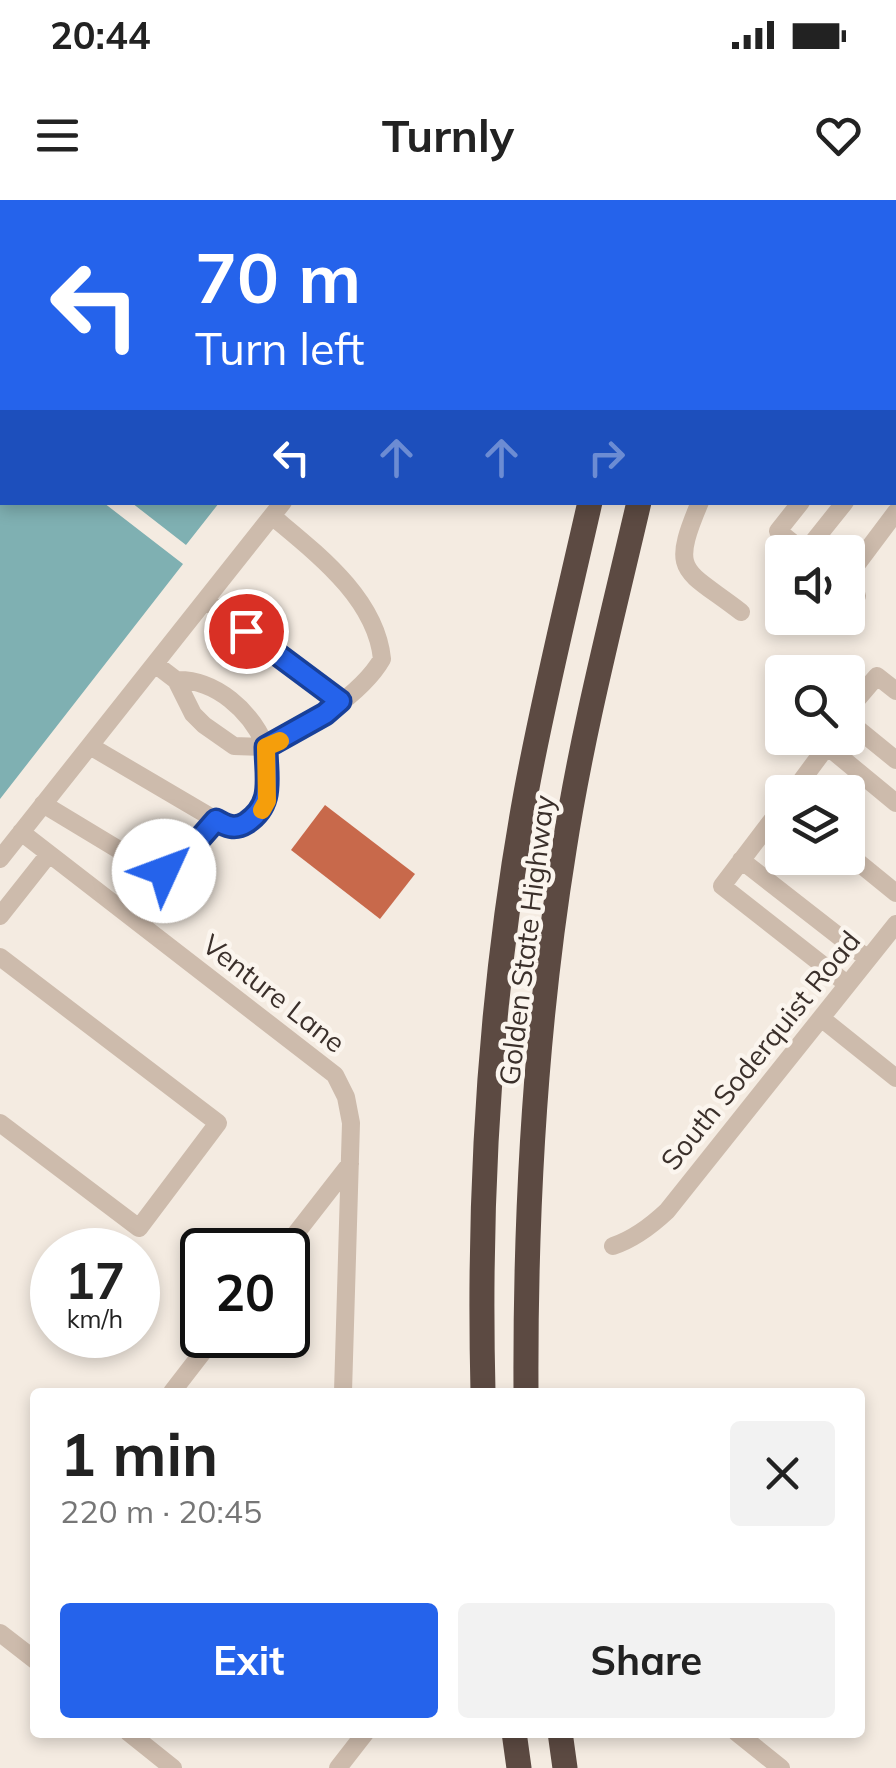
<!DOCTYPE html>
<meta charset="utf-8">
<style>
:root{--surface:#fff;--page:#f2f2f2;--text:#222;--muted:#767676;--accent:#2563eb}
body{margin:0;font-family:Mulish,sans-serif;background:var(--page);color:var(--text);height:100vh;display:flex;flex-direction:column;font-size:38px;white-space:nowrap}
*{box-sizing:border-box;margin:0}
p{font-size:32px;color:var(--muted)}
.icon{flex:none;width:55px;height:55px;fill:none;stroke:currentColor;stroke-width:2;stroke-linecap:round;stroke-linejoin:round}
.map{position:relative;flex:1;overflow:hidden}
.panel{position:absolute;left:30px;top:1188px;width:835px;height:350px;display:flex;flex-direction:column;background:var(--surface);border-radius:10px;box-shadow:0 5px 15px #0003}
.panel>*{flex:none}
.top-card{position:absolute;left:0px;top:0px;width:898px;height:305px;box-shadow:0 5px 15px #0003;background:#2563eb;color:#fff;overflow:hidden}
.buttons{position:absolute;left:765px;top:335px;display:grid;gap:20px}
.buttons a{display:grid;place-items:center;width:100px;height:100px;border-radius:10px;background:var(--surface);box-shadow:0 5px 15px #0003;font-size:50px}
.speed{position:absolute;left:30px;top:1028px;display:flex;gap:20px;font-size:50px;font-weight:700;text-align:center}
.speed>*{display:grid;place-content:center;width:130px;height:130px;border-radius:50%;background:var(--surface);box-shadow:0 5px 15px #0003;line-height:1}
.speed small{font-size:25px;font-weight:400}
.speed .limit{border:5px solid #111;border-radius:15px;background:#fff;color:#111}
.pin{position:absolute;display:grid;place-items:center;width:85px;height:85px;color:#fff;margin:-42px;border:5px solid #fff;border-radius:50%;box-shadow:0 2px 10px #0007}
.me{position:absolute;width:110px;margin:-55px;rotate:47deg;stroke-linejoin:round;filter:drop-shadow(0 0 8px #0008)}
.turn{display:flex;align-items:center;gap:35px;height:210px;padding:0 30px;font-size:45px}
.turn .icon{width:130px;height:130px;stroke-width:2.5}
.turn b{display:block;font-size:70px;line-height:85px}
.lanes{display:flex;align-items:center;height:95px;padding:0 30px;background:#0003;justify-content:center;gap:50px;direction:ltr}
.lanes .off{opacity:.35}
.round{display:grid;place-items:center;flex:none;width:105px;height:105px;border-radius:10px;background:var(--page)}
.headline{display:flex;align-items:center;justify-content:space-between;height:170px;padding:0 30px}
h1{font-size:60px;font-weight:700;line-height:75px}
.primary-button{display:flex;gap:20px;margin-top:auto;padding:20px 30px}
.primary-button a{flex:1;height:115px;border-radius:10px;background:var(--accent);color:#fff;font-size:40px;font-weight:700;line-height:115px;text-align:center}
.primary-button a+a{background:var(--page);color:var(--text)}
.status{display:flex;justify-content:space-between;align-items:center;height:70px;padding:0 50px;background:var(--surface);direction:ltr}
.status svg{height:28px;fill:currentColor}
header{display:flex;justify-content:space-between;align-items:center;height:130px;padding:0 30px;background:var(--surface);font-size:45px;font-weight:700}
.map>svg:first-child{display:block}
</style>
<div class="status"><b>20:44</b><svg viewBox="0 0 49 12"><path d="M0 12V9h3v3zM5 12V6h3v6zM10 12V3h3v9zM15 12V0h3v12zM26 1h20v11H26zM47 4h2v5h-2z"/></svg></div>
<header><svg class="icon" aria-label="menu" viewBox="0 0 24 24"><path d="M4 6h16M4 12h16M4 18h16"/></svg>Turnly<svg class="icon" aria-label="heart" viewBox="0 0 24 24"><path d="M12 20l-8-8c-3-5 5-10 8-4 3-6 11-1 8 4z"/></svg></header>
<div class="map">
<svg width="896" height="1568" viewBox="0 0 896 1568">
<rect width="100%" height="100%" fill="#f4ebe1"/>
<!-- water -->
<path fill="#7fb0b2" d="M0 221 2 302 104 303 183 364 0 599Z
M132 303H219L186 345Z"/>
<!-- building -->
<path fill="#c8694b" d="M325 605 415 674 380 719 291 650Z"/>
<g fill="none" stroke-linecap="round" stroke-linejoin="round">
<!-- minor -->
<path stroke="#cdbbac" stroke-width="18" d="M384 0 387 2
M352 2 354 0
M522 2 524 0
M790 2V0
M895 82 896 83
M895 218H896
M895 248 896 249
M700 302C669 375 684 368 741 412
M801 302 778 331 804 352
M805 352 845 302
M848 376 896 312
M848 388 857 396
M206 400 340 501
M155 464 176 480 193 514 204 525 234 546 266 547C251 511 216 479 176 480
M848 510 877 476 896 491
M848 521 896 560
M90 546 226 626C276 630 266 581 266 547 303 532 362 494 382 459 376 398 316 353 272 316
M827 546 896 603
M793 592 833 538
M43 604 149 668C181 675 196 642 216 620
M782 607 722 686 847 784
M21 632 335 875 346 897 351 923 343 1192
M848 654 896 693
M0 659 283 302
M741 660 868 759
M0 716 49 654
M0 757 218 923 139 1028 0 923
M821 818 896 878
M613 1046C634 1039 651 1026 667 1011L896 724
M283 1050 350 964
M172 1192 216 1135
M0 1433 35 1460
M128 1532 173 1568
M736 1532 781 1568
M338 1568 366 1532"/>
<!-- highway -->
<path stroke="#5c4a42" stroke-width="25" d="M662 2V0
M713 2 714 0
M483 1192C478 992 490 790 526 593 544 495 568 399 590 302
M526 1192C525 1011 535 829 564 650 582 533 612 418 639 302
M514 1532 519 1568
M560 1532 565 1568"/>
</g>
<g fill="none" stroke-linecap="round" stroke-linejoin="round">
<!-- route casing -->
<g stroke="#184099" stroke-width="25">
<path id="route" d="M164 671 175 667 216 620C226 626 235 630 246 623 275 604 266 578 266 547L325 514 340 501 246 431"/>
</g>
<!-- route -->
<use href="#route" stroke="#2563eb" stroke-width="18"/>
<!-- slow -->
<path stroke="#f59e0b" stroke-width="18" d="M262 610 267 601 266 547 280 541"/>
</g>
<g text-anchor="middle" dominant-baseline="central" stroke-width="9" stroke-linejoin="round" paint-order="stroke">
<!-- street labels -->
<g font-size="28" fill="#3b302b" stroke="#fbf5ee">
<text transform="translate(526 740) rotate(-83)">Golden State Highway</text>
<text transform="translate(274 793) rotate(38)">Venture Lane</text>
<text transform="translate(760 850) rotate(-51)">South Soderquist Road</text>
</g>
</g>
</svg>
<div class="buttons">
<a><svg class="icon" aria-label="sound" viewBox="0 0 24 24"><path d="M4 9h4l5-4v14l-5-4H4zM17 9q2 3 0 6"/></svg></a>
<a><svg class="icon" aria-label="search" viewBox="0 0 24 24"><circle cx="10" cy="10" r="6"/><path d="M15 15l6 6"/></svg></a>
<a><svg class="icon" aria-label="layers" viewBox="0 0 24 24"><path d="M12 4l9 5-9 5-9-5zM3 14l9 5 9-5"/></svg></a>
</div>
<div class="speed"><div>17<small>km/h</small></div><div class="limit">20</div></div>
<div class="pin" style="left:246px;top:431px;background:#d93025"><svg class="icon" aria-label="arrive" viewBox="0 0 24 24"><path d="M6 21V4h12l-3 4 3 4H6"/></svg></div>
<svg class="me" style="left:164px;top:671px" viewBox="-20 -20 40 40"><circle r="19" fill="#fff"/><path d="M0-13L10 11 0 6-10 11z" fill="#2563eb"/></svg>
<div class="top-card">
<div class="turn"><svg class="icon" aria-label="left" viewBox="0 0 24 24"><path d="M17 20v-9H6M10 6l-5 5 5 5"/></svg><div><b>70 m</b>Turn left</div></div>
<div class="lanes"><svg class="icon" aria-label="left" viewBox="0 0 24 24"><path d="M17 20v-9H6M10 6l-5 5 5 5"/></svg><svg class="icon off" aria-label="ahead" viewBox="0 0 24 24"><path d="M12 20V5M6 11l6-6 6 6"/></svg><svg class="icon off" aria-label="ahead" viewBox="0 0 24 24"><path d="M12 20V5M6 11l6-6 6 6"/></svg><svg class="icon off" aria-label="right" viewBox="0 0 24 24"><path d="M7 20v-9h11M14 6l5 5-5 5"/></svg></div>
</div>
<section class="panel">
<div class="headline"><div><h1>1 min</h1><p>220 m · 20:45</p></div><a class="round"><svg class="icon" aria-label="close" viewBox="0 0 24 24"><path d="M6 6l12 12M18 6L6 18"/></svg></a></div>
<div class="primary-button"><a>Exit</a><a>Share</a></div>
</section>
</div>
